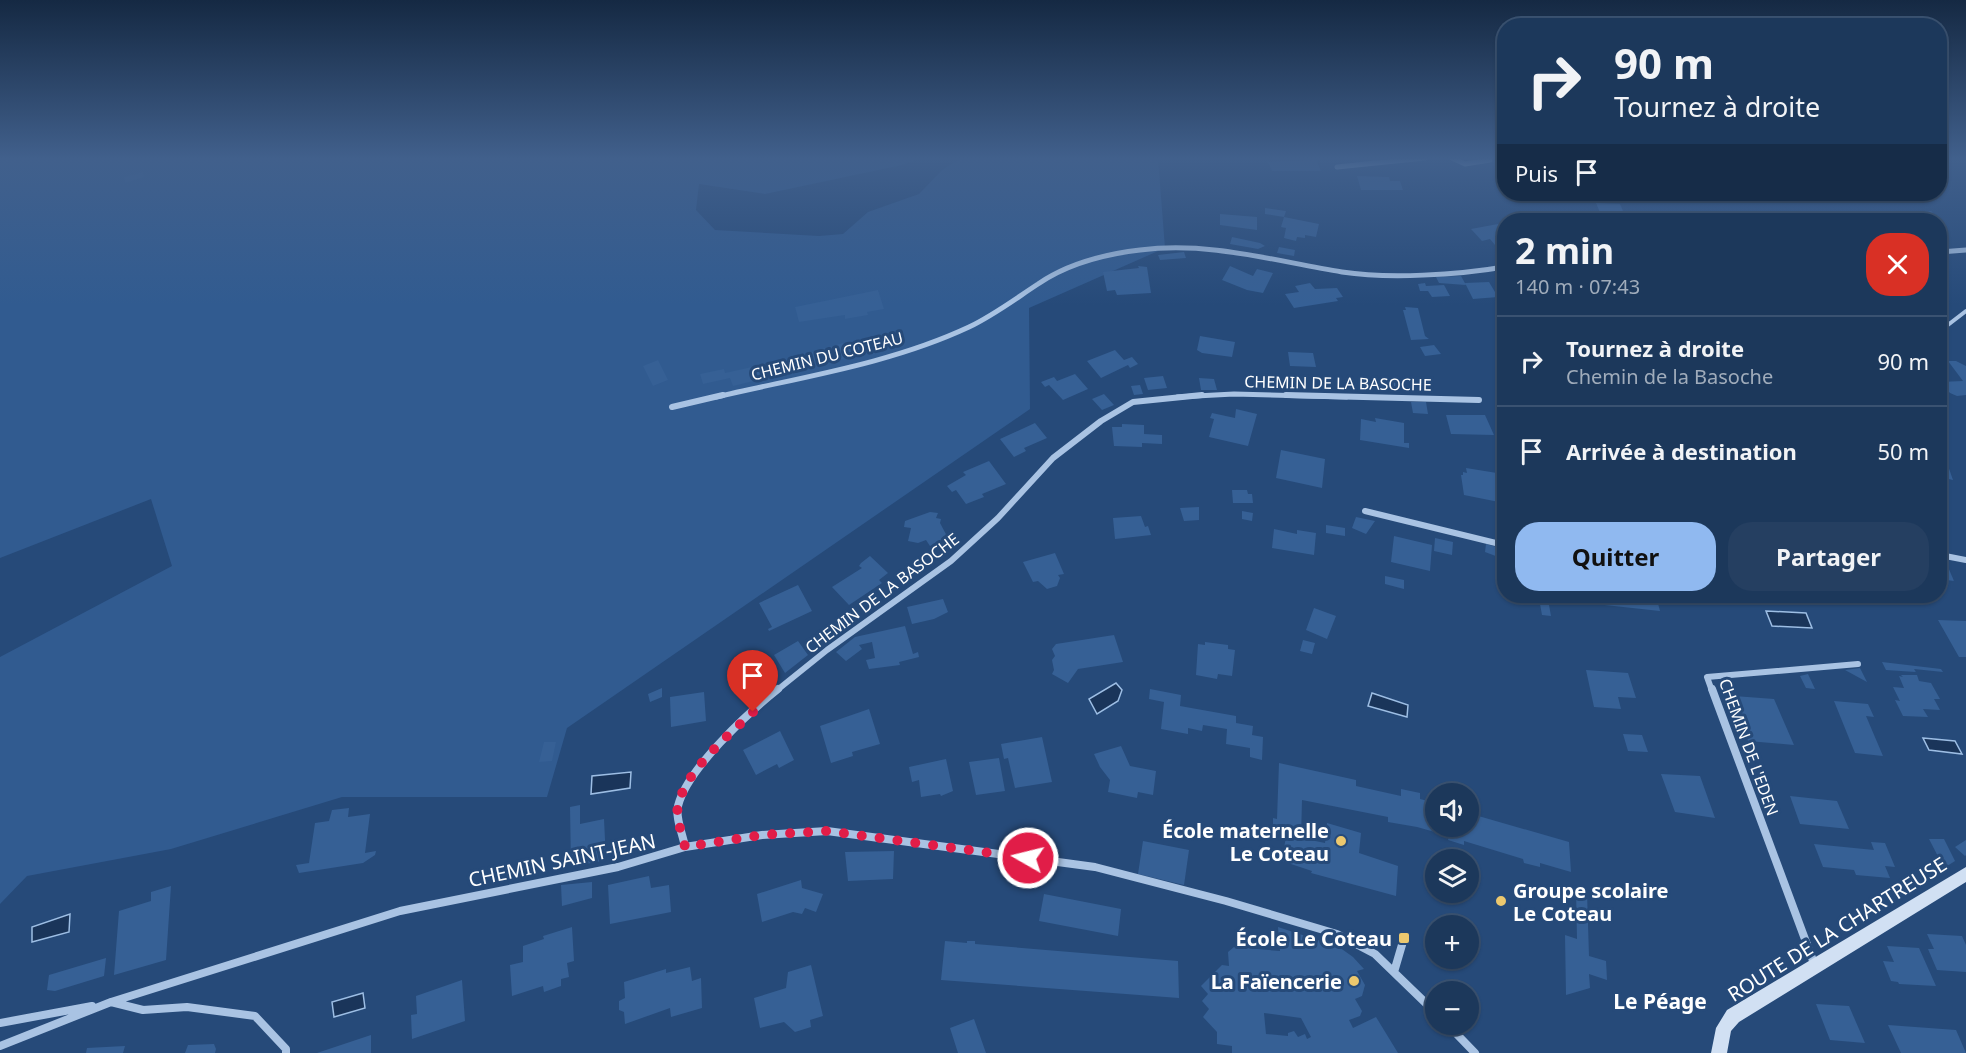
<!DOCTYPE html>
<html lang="fr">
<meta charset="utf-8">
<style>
:root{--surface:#1c385b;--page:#253f61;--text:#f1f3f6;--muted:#a0acbb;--line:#3a5271;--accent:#90b9f0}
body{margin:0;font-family:"Noto Sans",sans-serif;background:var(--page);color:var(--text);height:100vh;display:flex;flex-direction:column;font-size:22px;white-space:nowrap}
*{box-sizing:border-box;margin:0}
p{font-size:20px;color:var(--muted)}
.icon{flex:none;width:33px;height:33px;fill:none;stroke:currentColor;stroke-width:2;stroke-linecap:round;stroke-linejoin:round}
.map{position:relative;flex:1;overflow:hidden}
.sheet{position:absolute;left:1497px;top:213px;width:450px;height:390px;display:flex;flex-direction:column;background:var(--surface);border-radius:24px;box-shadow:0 2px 4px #0004,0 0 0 2px var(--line)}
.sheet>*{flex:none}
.banner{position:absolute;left:1497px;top:18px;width:450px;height:183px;border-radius:24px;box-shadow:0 2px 4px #0004,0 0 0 2px var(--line);background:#1c385b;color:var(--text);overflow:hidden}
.buttons{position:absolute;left:1425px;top:783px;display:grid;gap:12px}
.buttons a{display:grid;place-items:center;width:54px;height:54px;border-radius:50%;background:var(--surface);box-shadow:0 2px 4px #0004,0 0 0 2px var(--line);font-size:30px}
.pin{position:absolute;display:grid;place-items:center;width:51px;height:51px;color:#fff;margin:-62px -26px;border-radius:50% 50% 50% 0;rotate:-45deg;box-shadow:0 0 6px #0007}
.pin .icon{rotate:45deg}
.me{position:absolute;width:66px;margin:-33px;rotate:278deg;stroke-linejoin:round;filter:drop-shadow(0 0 4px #0008)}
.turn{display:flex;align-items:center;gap:21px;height:126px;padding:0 18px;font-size:27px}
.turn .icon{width:78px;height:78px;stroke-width:2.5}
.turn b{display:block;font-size:42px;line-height:51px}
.then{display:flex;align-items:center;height:57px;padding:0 18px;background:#0003;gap:12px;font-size:22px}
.round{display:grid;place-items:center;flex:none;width:63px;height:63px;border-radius:24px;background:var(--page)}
.summary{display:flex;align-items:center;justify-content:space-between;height:102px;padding:0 18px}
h1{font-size:36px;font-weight:700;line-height:45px}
.button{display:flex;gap:12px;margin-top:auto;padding:12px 18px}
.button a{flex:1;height:69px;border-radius:24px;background:var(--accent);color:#111;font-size:24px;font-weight:700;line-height:69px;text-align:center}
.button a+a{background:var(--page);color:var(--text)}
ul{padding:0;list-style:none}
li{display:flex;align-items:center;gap:18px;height:90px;padding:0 18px;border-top:2px solid var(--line)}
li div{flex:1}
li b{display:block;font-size:22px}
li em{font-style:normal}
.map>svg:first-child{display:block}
</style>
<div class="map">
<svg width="1966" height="1053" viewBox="0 0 1966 1053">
<rect width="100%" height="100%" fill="#264a79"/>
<!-- green -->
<path fill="#315b90" d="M0 158H921L902 165 765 194 699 184 696 210 715 230 819 236 843 234 868 212 919 194 942 170 961 158H1158L1165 248 1029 308 1030 409 567 728 547 797H342L171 849 27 876 0 904V657L172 566 151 499 0 558Z"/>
<!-- water -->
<path fill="#1a355a" stroke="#9dbee4" stroke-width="1.5" d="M1766 611 1806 613 1812 628 1772 626Z
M1116 683 1122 690 1118 701 1097 714 1089 699Z
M1372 693 1408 705 1407 717 1368 706Z
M1923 738 1955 741 1962 754 1929 750Z
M631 772 630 788 591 794 592 776Z
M70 914 69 932 32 942V927Z
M363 993 365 1008 334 1017 332 1002Z"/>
<!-- building -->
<path fill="#366095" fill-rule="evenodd" d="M1316 160 1321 171H1272L1268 162Z
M143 172 144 177 125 183 124 177Z
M1357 176 1389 177 1390 181H1400L1403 190H1361Z
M1596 203 1620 204 1626 218 1602 217Z
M1265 208 1286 211 1284 217 1265 214Z
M1931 211 1937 217 1911 219 1905 213Z
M1631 212 1647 214 1650 220H1634Z
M1668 213 1692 215 1694 220H1671Z
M1220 214 1257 217V230L1220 225Z
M1537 214 1562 215 1564 220H1540Z
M1846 214 1853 220H1823L1819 216Z
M1284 217 1319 224 1316 237 1305 235V238L1297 237 1296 241 1284 238 1286 228 1281 227Z
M1498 224 1504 232V243L1495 245 1490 239 1482 241 1471 229Z
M1232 237 1260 243 1265 246 1258 249 1230 244Z
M1279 247 1295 250 1294 256 1277 253Z
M1184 252 1186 258 1160 260 1158 255Z
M1138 266 1147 267 1151 293 1117 295 1115 290 1107 291 1103 272 1139 268Z
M1230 266 1253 276 1257 269 1273 273 1263 293 1247 290 1222 280Z
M1461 276 1466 285 1439 283 1436 277Z
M1489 282 1498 297 1473 299 1465 283Z
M1310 283 1315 289 1337 288 1343 297 1336 298 1338 301 1294 308 1285 294 1299 292 1295 286Z
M1425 283 1426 286 1444 285 1450 296 1432 297 1428 291H1420L1418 284Z
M878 290 884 309 867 312 868 315 845 319V315L799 322 795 307Z
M1405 307 1418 308 1425 336 1429 339 1411 340 1403 310H1406Z
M1200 336 1235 342 1232 357 1202 353 1197 350Z
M843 343 850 357 818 365 808 353Z
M1434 345 1441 354 1425 356 1420 347Z
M1115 350 1124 360 1132 357 1138 364 1130 368 1128 365 1101 378 1087 361Z
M1288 352 1313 353 1316 367 1290 366Z
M658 360 668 380 653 386 643 366Z
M1948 361H1956L1966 366V395L1957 396 1950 393 1940 382 1963 381Z
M769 363 775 376 733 386 730 378 703 384 700 374 724 369 725 373Z
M1075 374 1088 389 1063 400 1049 385 1045 387 1041 382 1054 377 1057 381Z
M1163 376 1167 388 1148 390 1144 378Z
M1199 378 1214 379 1217 390H1201Z
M1382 378 1398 379 1401 390 1385 389Z
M1140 385 1143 394 1134 395 1131 386Z
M1104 394 1114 405 1102 410 1092 399Z
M1411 402H1426L1428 414 1413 413Z
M1236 409 1257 414 1248 446 1209 437 1214 419 1210 418 1212 413 1235 418Z
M1446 415H1485L1494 435 1451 434Z
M1375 418 1404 423V443H1409V448L1360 440 1361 419 1376 422Z
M1035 423 1047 438 1024 448 1026 451 1014 457 1000 439Z
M1122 424 1144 425V434L1162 435V444L1142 443V447L1114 446 1112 427H1122Z
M1281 450 1325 459 1322 488 1276 478Z
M1940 459 1946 460 1953 480 1940 477Z
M989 461 1006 484 982 494 984 497 966 504 956 490 952 492 947 486 966 475 963 472Z
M1466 468 1503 474 1504 503 1464 495 1461 475H1463V472L1467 473Z
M1232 490H1247L1248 494H1252L1253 503H1233Z
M1199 507V520L1184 521 1180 508Z
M1242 511 1253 513 1252 521 1242 519Z
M930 512 938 513 936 518 941 519 940 523 948 538 930 546 926 540 918 543 908 541 911 528 904 527 905 521Z
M1141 516 1145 527 1148 526 1151 535 1115 539 1113 518Z
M1356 517 1375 521 1366 534 1352 528Z
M1326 525 1345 528V536L1326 533Z
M1274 529 1297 534V530L1316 533 1314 555 1272 548Z
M1394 536 1432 545 1430 571 1391 562Z
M1435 538 1453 542 1452 555 1434 551Z
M1486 544 1504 549V568L1501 567V558L1485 552Z
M1055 553 1064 574 1058 575 1060 578 1057 586 1047 589 1038 581 1033 582 1023 562Z
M870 556 888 573 879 580 882 583 849 605 832 587 862 568 859 566 861 563Z
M1940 566 1948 567 1954 581 1940 579Z
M1385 576 1404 580V589L1385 584Z
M798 585 812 611 769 631 768 629 772 627 759 603Z
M1576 596H1656L1660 611 1577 602Z
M943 599 948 612 934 619 912 624 907 607Z
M1540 604 1549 605 1551 616 1542 615Z
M1314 608 1336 616 1327 639 1306 630Z
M1938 620 1966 621V657H1959Z
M905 626 913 654 918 652 919 657 899 662 900 665 869 669 866 660 875 658 872 642 859 645 862 649 846 661 836 652 855 637Z
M1114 635 1123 662 1078 669 1068 683 1052 674 1054 670 1052 660 1055 656 1052 649 1056 644Z
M1303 640 1315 643 1312 654 1300 651Z
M798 641 808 655 785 673 774 655Z
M1205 642 1228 645V649L1235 650 1232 676 1218 674 1217 679 1196 675 1198 644 1205 645Z
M1882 662 1941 669 1943 672 1914 669 1916 672 1886 670Z
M1860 668 1867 682 1845 670Z
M1586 670 1628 673 1636 698 1618 697 1621 709 1594 707Z
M1808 674 1815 689 1806 688 1800 676Z
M1901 675H1917L1919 681 1931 683 1940 699H1934L1940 710 1923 709 1928 717 1903 716 1895 700 1900 701 1893 687 1904 688 1899 676 1903 677Z
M662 688V697L650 702 648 694Z
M1150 689 1181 695 1180 706 1236 716V723L1253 726 1252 735 1263 737 1262 760 1250 757V748L1226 744 1227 729 1203 725 1202 731 1188 728V734L1161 729 1164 702 1149 699Z
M704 692 706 721 671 727 670 697Z
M1734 696 1774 699 1794 745 1748 741 1738 713H1741Z
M1834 701 1868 704 1874 717 1866 716 1883 756 1855 753Z
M869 709 880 744 852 752 853 756 831 763 820 726Z
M780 731 794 760 779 768 777 764 756 775 743 750Z
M1623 734 1642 735 1648 752 1628 751Z
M1042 737 1052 782 1015 788 1008 758 1004 759 1001 744Z
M544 742H556L552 761 539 762Z
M1121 746 1130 766 1156 771 1153 795 1138 792 1137 798 1108 792 1110 780 1100 767 1094 754Z
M999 758 1005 791 976 795 969 762Z
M946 759 953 791 941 796 940 794 921 797 919 780 912 782 909 767Z
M1279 763 1356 780V786L1401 796V789L1420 793V799L1436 803V826H1468V813L1569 842 1571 872 1540 863V867L1524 863 1523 859 1464 841V845L1448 840 1449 836 1417 827 1388 822V817L1302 800 1301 838 1325 843 1327 823 1361 833 1359 853 1398 866 1396 896 1311 873 1312 871 1282 861 1286 836 1273 833V818L1277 819Z
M1661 774 1700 776 1715 818 1675 812Z
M1790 796 1837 801 1849 829 1800 824Z
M580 805V824L604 819 606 860 571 867 570 807Z
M349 808 348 817 370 814 365 853 376 851 375 855 363 863 299 873 296 865 309 863 315 823 329 821 332 810Z
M1929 839H1944L1955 861 1944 868Z
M1966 840V855L1965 856 1955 847Z
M1143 841 1189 850 1184 885 1138 874Z
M1871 842 1885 843 1895 867 1885 866 1890 878 1856 875 1854 870 1823 867 1814 844 1874 850Z
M894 851 893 879 848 881 845 852Z
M649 876 651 888 669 885 671 912 610 924 608 885Z
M801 880 802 888 823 894 816 912 805 908 802 914 793 912 762 922 757 894Z
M592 882V898L562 906 561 885Z
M171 886 166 960 114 975 119 911 151 901V892Z
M1576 889 1587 892 1589 956 1606 961 1607 980 1589 974 1590 988 1566 995 1565 935 1577 939Z
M1044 894 1121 909 1118 936 1039 921Z
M572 927 574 961 567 963 569 977 561 979V986L544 992 543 986 512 996 510 965 523 962V946L544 939 543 936Z
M1278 927 1339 947 1353 957 1364 969 1357 971 1365 985 1362 996 1355 999 1362 1011 1360 1016 1349 1020 1353 1028 1376 1017 1398 1053H1232V1046L1217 1044V1032L1203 1017 1209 1009 1202 1001 1208 994 1201 986 1222 965 1229 966 1228 952 1234 947 1280 951ZM1264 1013 1301 1018 1311 1037 1307 1039 1305 1034 1298 1037 1294 1031 1288 1033V1036L1266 1034Z
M1927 934 1962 936 1966 945V972L1937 970 1928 949H1934Z
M945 941 967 943V941H975V944L1178 961 1179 998 941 980Z
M1887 946 1919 948 1936 986 1899 984 1898 982 1891 981 1883 961 1894 962Z
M106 958 104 976 55 991 47 990 49 975Z
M811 965 823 1016 810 1020 811 1027 795 1032 784 1022 760 1028 754 998 786 988 788 972Z
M690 967 692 981 701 978 702 1008 671 1017 670 1008 625 1024 624 1012 619 1010V1001L625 998 624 982 666 969V973Z
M462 980 465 1021 412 1039 411 1015 417 1014 416 996Z
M1816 1004 1849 1006 1865 1043 1830 1040Z
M974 1019 986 1053H958L950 1028Z
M1888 1025 1956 1030 1966 1053H1901Z
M371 1035V1053H317Z
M214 1044 216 1049 215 1053H185L188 1045Z
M125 1046 123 1053H86L87 1048Z"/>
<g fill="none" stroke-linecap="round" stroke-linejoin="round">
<!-- lane -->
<path stroke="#a9c3e3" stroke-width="4" d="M1940 331 1966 311"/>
<!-- street-far2 -->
<path stroke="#a9c3e3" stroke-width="5" d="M1452 158 1465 164 1490 160
M1337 167 1425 158
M1940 252 1966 250
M716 397C801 377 890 364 969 327 994 315 1015 299 1038 284 1067 264 1106 254 1140 250 1209 241 1274 261 1342 272 1388 279 1458 275 1504 267
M1177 397 1234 394 1347 397"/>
<!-- street-far1 -->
<path stroke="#a9c3e3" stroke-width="6" d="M1286 395 1479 400
M672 407 723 395
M1365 511 1504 545
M1940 555 1966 560
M776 691 827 650 951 561 998 518 1053 458 1101 421 1133 402 1202 395
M1712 691 1707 677 1858 664"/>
<!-- street -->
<path stroke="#a9c3e3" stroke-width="8" d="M1712 689 1815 966
M685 847C683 835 675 817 678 806 687 769 748 713 778 689
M1394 972 1404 938
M111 1002 143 1010 187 1007 255 1016 286 1049V1053
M0 1023 92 1006
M1447 1024 1475 1053
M0 1046 111 1002 400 911 618 867 685 847 762 835 827 831 1095 867 1226 901 1337 934 1375 954 1436 1013"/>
<!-- secondary -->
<path fill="#d1e0f3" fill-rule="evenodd" d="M1966 867V882L1739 1022 1731 1031 1727 1053H1711L1716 1028 1727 1010Z"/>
</g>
<!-- sky -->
<linearGradient id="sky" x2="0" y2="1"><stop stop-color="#152943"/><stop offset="0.52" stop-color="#41608c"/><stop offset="1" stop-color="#41608c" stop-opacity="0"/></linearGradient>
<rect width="1966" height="305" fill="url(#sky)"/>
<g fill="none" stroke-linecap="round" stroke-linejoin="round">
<!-- route -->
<path stroke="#e11d48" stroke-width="10" stroke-dasharray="0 18" d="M753 712C728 736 685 771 678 806 675 817 683 836 685 847L762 835 827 831 1028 858"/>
</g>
<!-- markers -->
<g fill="#ecc86e" stroke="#264a79" stroke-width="2">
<circle cx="1341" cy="841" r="6"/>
<circle cx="1501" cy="901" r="6"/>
<rect x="1398" y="932" width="12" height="12" rx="3"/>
<circle cx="1354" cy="981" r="6"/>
</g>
<g text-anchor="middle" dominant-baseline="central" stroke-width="6" stroke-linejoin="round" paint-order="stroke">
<!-- street labels -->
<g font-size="16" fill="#fff" stroke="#264a79">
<text transform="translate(827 356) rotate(-14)">CHEMIN DU COTEAU</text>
<text transform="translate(1338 383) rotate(1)">CHEMIN DE LA BASOCHE</text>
<text transform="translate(882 593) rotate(-37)">CHEMIN DE LA BASOCHE</text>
<text transform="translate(1749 747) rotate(70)">CHEMIN DE L'EDEN</text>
</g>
<!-- near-poi labels -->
<g font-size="20" font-weight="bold" fill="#fff" stroke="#264a79" text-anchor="end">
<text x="1329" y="830">École maternelle<tspan x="1329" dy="23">Le Coteau</tspan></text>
<text x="1513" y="890" text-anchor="start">Groupe scolaire<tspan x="1513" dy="23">Le Coteau</tspan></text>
<text x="1392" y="938">École Le Coteau</text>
<text x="1342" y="981">La Faïencerie</text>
</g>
<!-- near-street labels -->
<g font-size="20" fill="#fff" stroke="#264a79">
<text transform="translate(562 860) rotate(-12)">CHEMIN SAINT-JEAN</text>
<text transform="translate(1837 929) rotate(-32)">ROUTE DE LA CHARTREUSE</text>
</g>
<!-- near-neighbourhood labels -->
<g font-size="21" font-weight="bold" fill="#fff" stroke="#264a79">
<text x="1660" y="1001">Le Péage</text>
</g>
</g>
</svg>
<div class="buttons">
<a><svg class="icon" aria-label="sound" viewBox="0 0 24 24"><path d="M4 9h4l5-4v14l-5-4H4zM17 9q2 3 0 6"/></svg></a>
<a><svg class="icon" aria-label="layers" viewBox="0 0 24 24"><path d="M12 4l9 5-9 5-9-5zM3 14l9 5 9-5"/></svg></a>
<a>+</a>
<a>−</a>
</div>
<div class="pin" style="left:753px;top:712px;background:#d93025"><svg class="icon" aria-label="arrive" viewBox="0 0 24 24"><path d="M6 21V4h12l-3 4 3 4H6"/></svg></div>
<svg class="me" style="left:1028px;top:858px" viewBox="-20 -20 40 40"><circle r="17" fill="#e11d48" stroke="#fff" stroke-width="3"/><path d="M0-11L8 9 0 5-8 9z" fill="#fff"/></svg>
<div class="banner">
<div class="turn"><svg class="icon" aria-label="right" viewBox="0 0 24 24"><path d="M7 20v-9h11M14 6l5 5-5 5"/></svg><div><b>90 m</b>Tournez à droite</div></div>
<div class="then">Puis<svg class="icon" aria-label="arrive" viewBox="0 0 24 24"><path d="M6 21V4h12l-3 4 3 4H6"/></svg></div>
</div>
<section class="sheet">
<div class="summary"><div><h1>2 min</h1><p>140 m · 07:43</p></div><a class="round" style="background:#d93025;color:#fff"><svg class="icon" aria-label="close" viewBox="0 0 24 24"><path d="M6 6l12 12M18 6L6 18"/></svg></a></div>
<ul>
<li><svg class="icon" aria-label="right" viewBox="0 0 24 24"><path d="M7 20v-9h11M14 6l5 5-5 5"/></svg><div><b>Tournez à droite</b><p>Chemin de la Basoche</p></div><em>90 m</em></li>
<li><svg class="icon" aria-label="arrive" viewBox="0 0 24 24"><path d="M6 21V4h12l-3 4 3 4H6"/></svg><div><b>Arrivée à destination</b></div><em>50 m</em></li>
</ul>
<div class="button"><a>Quitter</a><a>Partager</a></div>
</section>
</div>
